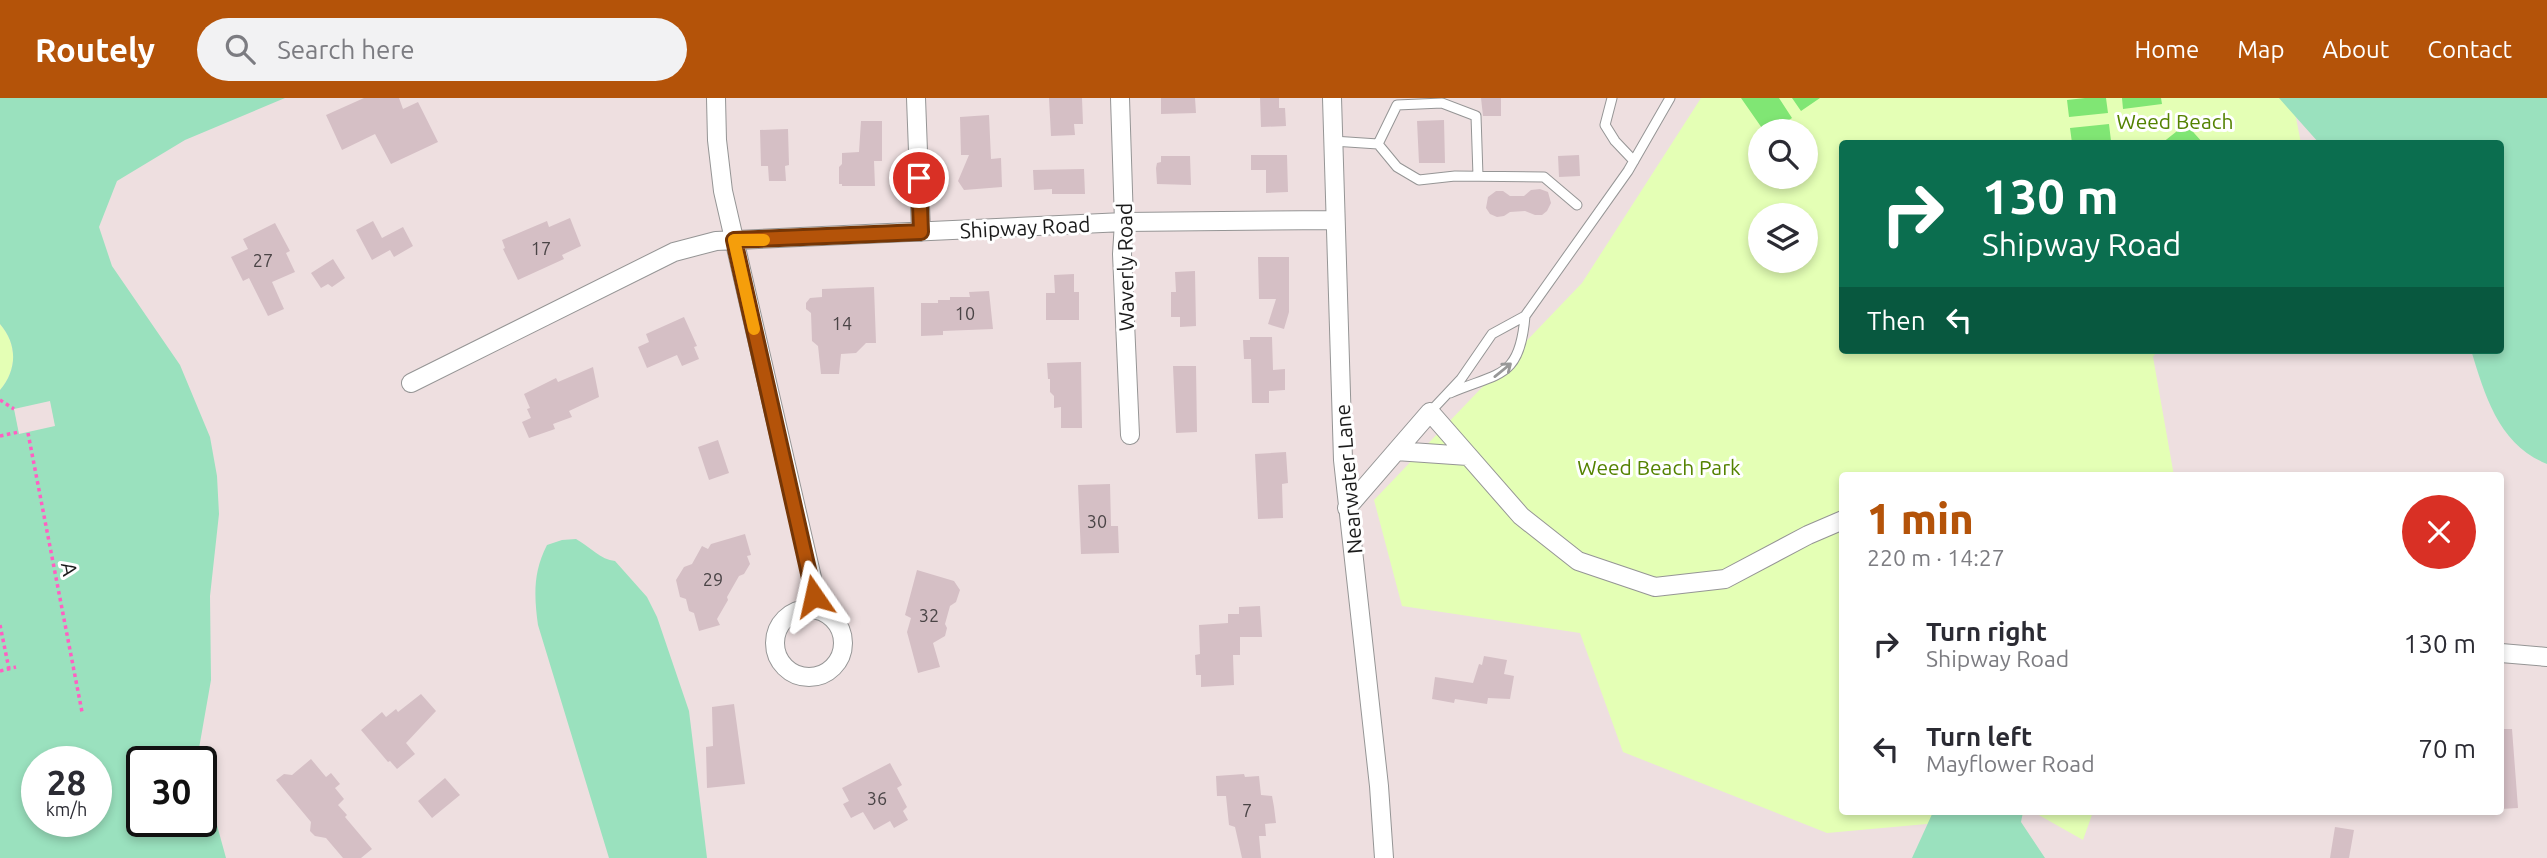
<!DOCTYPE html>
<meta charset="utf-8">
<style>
:root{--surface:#fff;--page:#f2f2f3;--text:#2b2b33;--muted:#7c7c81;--accent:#b45309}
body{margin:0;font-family:Ubuntu,sans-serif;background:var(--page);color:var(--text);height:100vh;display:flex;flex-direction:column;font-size:26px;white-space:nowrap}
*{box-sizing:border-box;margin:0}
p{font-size:23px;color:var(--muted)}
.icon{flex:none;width:38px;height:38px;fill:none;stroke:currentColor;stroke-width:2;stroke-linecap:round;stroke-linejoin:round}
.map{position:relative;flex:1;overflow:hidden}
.side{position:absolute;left:1839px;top:374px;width:665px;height:343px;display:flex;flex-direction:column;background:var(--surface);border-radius:7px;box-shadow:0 4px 10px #0003}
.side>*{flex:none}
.guide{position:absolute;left:1839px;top:42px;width:665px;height:214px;border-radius:7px;box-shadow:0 4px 10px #0003;background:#0b6e4f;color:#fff;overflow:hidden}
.buttons{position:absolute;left:1748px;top:21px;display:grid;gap:14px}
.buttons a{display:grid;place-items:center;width:70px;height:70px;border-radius:50%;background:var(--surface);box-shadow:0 4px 10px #0003;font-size:35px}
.speed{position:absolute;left:21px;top:648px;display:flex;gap:14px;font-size:35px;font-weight:700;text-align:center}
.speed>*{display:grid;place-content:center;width:91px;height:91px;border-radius:50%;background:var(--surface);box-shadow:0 4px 10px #0003;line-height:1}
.speed small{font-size:18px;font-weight:400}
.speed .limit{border:4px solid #111;border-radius:10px;background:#fff;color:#111}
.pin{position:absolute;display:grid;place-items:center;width:60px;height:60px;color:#fff;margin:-30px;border:4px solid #fff;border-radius:50%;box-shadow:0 2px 7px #0007}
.me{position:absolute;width:77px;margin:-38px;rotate:349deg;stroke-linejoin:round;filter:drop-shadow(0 0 5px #0008)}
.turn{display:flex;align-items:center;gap:24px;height:147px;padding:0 28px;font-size:32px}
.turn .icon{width:91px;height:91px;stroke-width:2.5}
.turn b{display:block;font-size:49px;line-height:60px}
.then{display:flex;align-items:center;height:66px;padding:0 28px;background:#0003;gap:14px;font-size:26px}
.round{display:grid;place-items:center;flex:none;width:74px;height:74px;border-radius:37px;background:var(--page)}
.head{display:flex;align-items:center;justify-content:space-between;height:119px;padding:0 28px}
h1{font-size:42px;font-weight:800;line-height:52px;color:var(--accent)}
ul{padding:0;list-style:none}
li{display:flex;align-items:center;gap:21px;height:105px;padding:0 28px}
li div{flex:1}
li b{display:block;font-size:26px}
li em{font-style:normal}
header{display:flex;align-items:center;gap:42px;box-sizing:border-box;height:98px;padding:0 35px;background:var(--accent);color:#fff}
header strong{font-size:33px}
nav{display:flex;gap:38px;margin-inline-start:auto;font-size:24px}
.search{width:490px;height:63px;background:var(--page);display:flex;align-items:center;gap:18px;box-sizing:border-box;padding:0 24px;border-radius:38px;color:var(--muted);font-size:26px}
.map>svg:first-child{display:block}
</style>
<header>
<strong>Routely</strong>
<div class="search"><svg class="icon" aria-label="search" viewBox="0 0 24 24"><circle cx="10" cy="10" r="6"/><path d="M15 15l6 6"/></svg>Search here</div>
<nav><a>Home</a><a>Map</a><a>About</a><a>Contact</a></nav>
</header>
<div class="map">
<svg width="2547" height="760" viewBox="0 0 2547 760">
<rect width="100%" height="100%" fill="#eedfe0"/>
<!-- park -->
<path fill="#e4ffb5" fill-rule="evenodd" d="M1701 0H2292L2301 45 1843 46V252H2158L2153 259 2174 378H1843V714H2093L2083 742 2037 716 1827 735 1623 654 1580 535 1402 508 1374 402 1582 185ZM1760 33H1806V79H1760ZM1760 117H1806V163H1760Z
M0 226C18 247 17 272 0 292Z"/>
<!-- pitch -->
<path fill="#80e674" d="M1741 0H1779L1792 20 1773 33H1764Z
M1792 0H1820L1801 13Z
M2085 0H2106L2108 15 2069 19 2067 2Z
M2122 0H2161L2162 6 2123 11Z
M2109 26 2111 43 2072 45 2070 30Z
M2186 26 2203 45H2162Z"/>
<!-- water -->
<path fill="#9ae1be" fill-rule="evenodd" d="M0 0H285L185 42 117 83 99 129 112 168 180 267 210 339 217 378 219 416 210 498 211 582 198 656 200 663H142V723H201V669L226 760H0V292C17 272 18 247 0 226ZM37 663H96V723H37Z
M2279 0H2547V366C2499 347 2485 298 2471 252H2501V46L2319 45Z
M576 441C589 448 601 462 615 463L647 499 657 519 689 613 707 760H609L538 527C534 498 533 474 547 447L562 442Z
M1933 714H2023L2021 724 2045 760H1912Z"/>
<!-- pier -->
<path fill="#eedfe0" d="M50 303 55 328 19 336 14 311Z"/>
<!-- building -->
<path fill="#d5bfc5" d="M364 0H399L403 11 418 4 438 44 391 66 375 36 342 52 326 17Z
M1049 0H1082L1083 26H1074L1075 37 1051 38Z
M1161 0H1195L1196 15 1161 16Z
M1260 0H1279V10H1285L1286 28 1261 29Z
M1481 0H1501V18H1483Z
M989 17 991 61 1001 60 1002 89 964 92 958 83 969 57H961L960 19Z
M1444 22 1445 65H1419L1417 23Z
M861 23H882V63H874L875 88H842V86H839V69L842 66V55L859 54Z
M788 31 789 67 785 68 786 83H769L768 68H761L760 32Z
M1251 57H1287L1288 94 1266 95V72H1251Z
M1579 57 1580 78 1559 79 1558 58Z
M1161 58H1190L1191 87 1157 86 1156 70 1157 65 1161 64Z
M1084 71 1085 96H1052V91L1034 92 1033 72Z
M1540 91 1548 94 1551 105 1547 113 1542 117H1535L1525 113 1510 114 1504 118 1497 119 1490 116 1486 110 1488 99 1496 93H1503L1510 98H1524L1531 92Z
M570 120 581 148 562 157 564 161 518 182 503 151 505 150 502 142 547 123 549 129Z
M373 123 382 140 403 129 413 148 394 159 390 152 372 162 356 132Z
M275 125 290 153 286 155 295 174 272 184 284 211 268 218 249 180 243 183 231 159 248 151 243 141Z
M1258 159H1289V214L1284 231 1268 226 1276 201H1259Z
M333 161 345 180 332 189 328 186 321 190 311 175Z
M1195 173 1196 228 1180 229V219H1171V194H1176L1175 174Z
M1074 176V194H1079V222H1046V195H1055L1054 177Z
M874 189 876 245H866L856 255 841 256 839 276H821L818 248 812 243 811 215 806 211V205L810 200 822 199V191Z
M989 193 993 231 943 233V237L921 238V205H938V202H950V199H970L969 194Z
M684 219 697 248 694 249 699 261 682 268 677 257 647 270 638 249 649 244 646 236Z
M1250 239H1272L1273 272 1285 271V292L1269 293V305H1252L1251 261H1244L1243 242H1250Z
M1081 264 1082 330H1061V309L1054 310V298L1050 294V281H1048L1047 265Z
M1173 268H1196L1197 334 1176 335Z
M593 269 599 299 569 313 572 319 553 326 555 331 529 340 522 324 531 320 527 311 530 310 524 296 556 280 558 284Z
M718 342 729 375 709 382 698 349Z
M1286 354 1288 385 1282 386 1283 420 1258 421 1255 356Z
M1110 386 1111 428H1118L1119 455 1081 456 1078 387Z
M745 436 751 457 747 458 750 466 744 476 739 478 727 499 728 502 717 521 720 527 699 533 694 515 689 513 686 501 680 499 676 482 684 469 692 466 702 448 708 451 711 446Z
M917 472 954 483 960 492 956 504 950 508 945 526 947 530 945 538 933 545 940 569 918 575 907 534 911 520 905 517Z
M1260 508 1262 539H1240V557H1233L1234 587 1201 589V577H1196L1195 557 1200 556 1199 527 1228 525V516H1239V509Z
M1484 558 1507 562 1504 576 1514 578 1510 601 1488 600 1487 606 1455 601 1454 605 1432 601 1435 579 1473 585 1479 566 1482 567Z
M421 596 436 613 406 645 415 656 397 671 390 663 388 664 361 632 382 614 386 619 396 611 398 614Z
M734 606 745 686 707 690 706 649 713 648 712 609Z
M2501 631H2512L2518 710 2501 711Z
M311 661 326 679 331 675 340 686 335 690 344 701 338 707 347 717 345 719 372 751 361 760H343L326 740 315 738 310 733 311 724 276 682 284 676 292 677Z
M890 665 902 687 897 690 907 709 903 713 908 722 894 730 890 723 874 732 863 714 851 720 843 706 849 703 842 690Z
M1244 676 1245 679 1259 678 1261 697 1272 698 1274 709 1276 725 1265 726 1266 738H1259L1261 760H1242L1235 729 1229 727 1226 698H1217L1216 678Z
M445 680 460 697 432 720 418 703Z
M2335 729 2354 732 2349 760H2330Z"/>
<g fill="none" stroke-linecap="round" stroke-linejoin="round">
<!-- service casing -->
<g stroke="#959595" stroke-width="11">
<path id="service" d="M1612 0 1605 27 1615 43 1634 63
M1333 43 1378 46 1397 69 1419 82 1455 78 1544 79 1577 107
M1378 46 1397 7 1442 5 1476 18 1478 78
M1450 295C1499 274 1520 281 1525 218
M1430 314 1461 281 1492 236 1525 218 1628 73 1670 0"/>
</g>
<!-- minor casing -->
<g stroke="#959595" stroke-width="20">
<path id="minor" d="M716 0 717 42 723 93 813 484 816 512
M916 0 921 134
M1120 0 1124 124 1122 156 1130 337
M1332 0 1343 362 1379 688 1384 760
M411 285 674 154 716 143 1124 124 1335 122
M1396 353 1468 358
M1347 410 1430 314 1521 418 1578 463 1655 489 1725 481 1808 437 1843 422
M775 545a34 34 0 1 1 68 0a34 34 0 1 1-68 0Z
M2501 555 2547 559"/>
</g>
<!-- path -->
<path stroke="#ff5fc2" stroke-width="3.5" stroke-dasharray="3.5 3.5" stroke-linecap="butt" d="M0 302 14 311
M28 335 82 614
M0 338 19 334
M0 527 9 571
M0 573 16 569"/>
<!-- service -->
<use href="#service" stroke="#fff" stroke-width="9"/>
<!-- minor -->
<use href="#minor" stroke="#fff" stroke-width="18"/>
</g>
<!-- one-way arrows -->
<defs><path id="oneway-shaft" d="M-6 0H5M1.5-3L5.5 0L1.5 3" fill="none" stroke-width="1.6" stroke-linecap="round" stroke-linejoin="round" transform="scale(1.75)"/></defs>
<use stroke="#989898" href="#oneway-shaft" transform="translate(1503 272) rotate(-39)"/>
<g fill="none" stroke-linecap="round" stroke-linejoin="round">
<!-- route casing -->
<g stroke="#753606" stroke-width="18">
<path id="route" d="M814 498 734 142 921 134 919 80"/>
</g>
<!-- route -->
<use href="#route" stroke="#b45309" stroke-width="12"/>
<!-- slow -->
<path stroke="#f59e0b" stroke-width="12" d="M754 231 734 142H764"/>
</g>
<g text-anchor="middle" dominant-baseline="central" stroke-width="6" stroke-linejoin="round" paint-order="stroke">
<!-- number labels -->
<g font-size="18" fill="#4a4446">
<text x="541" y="150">17</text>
<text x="263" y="162">27</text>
<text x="965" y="215">10</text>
<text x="842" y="225">14</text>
<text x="1097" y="423">30</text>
<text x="713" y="481">29</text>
<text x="929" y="517">32</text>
<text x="877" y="700">36</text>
<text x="1247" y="712">7</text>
</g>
<!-- park labels -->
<g font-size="21" fill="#538200" stroke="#fff">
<text x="2175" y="23">Weed Beach</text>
<text x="1659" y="369">Weed Beach Park</text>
</g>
<!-- street labels -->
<g font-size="21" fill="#1b1b1b" stroke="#fff">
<text transform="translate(1025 129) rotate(-3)">Shipway Road</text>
<text transform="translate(1125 169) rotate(-91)">Waverly Road</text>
<text transform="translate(1348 381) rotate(-95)">Nearwater Lane</text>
<text transform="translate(70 471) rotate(79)">A</text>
</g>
</g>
</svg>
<div class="buttons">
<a><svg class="icon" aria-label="search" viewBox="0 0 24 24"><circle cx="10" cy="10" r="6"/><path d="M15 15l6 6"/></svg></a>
<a><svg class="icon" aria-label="layers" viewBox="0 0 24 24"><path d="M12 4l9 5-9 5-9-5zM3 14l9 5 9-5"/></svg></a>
</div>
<div class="speed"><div>28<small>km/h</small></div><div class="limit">30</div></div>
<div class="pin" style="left:919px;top:80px;background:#d93025"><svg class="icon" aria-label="arrive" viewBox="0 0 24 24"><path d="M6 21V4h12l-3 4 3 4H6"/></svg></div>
<svg class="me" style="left:814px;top:498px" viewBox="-20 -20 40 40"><path d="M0-17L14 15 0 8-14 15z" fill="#b45309" stroke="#fff" stroke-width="4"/></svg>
<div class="guide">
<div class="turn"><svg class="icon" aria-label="right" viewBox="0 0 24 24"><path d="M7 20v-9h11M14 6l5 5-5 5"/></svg><div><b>130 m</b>Shipway Road</div></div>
<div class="then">Then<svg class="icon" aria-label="left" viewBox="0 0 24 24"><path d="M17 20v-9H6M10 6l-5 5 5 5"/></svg></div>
</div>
<section class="side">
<div class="head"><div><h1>1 min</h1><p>220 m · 14:27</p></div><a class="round" style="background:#d93025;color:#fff"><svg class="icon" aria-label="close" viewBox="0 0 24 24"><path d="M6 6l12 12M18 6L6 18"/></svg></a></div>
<ul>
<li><svg class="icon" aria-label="right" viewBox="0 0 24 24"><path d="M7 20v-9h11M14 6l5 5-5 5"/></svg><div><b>Turn right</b><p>Shipway Road</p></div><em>130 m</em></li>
<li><svg class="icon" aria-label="left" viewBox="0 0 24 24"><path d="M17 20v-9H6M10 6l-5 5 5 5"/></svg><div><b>Turn left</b><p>Mayflower Road</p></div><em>70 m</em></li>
</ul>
</section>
</div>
